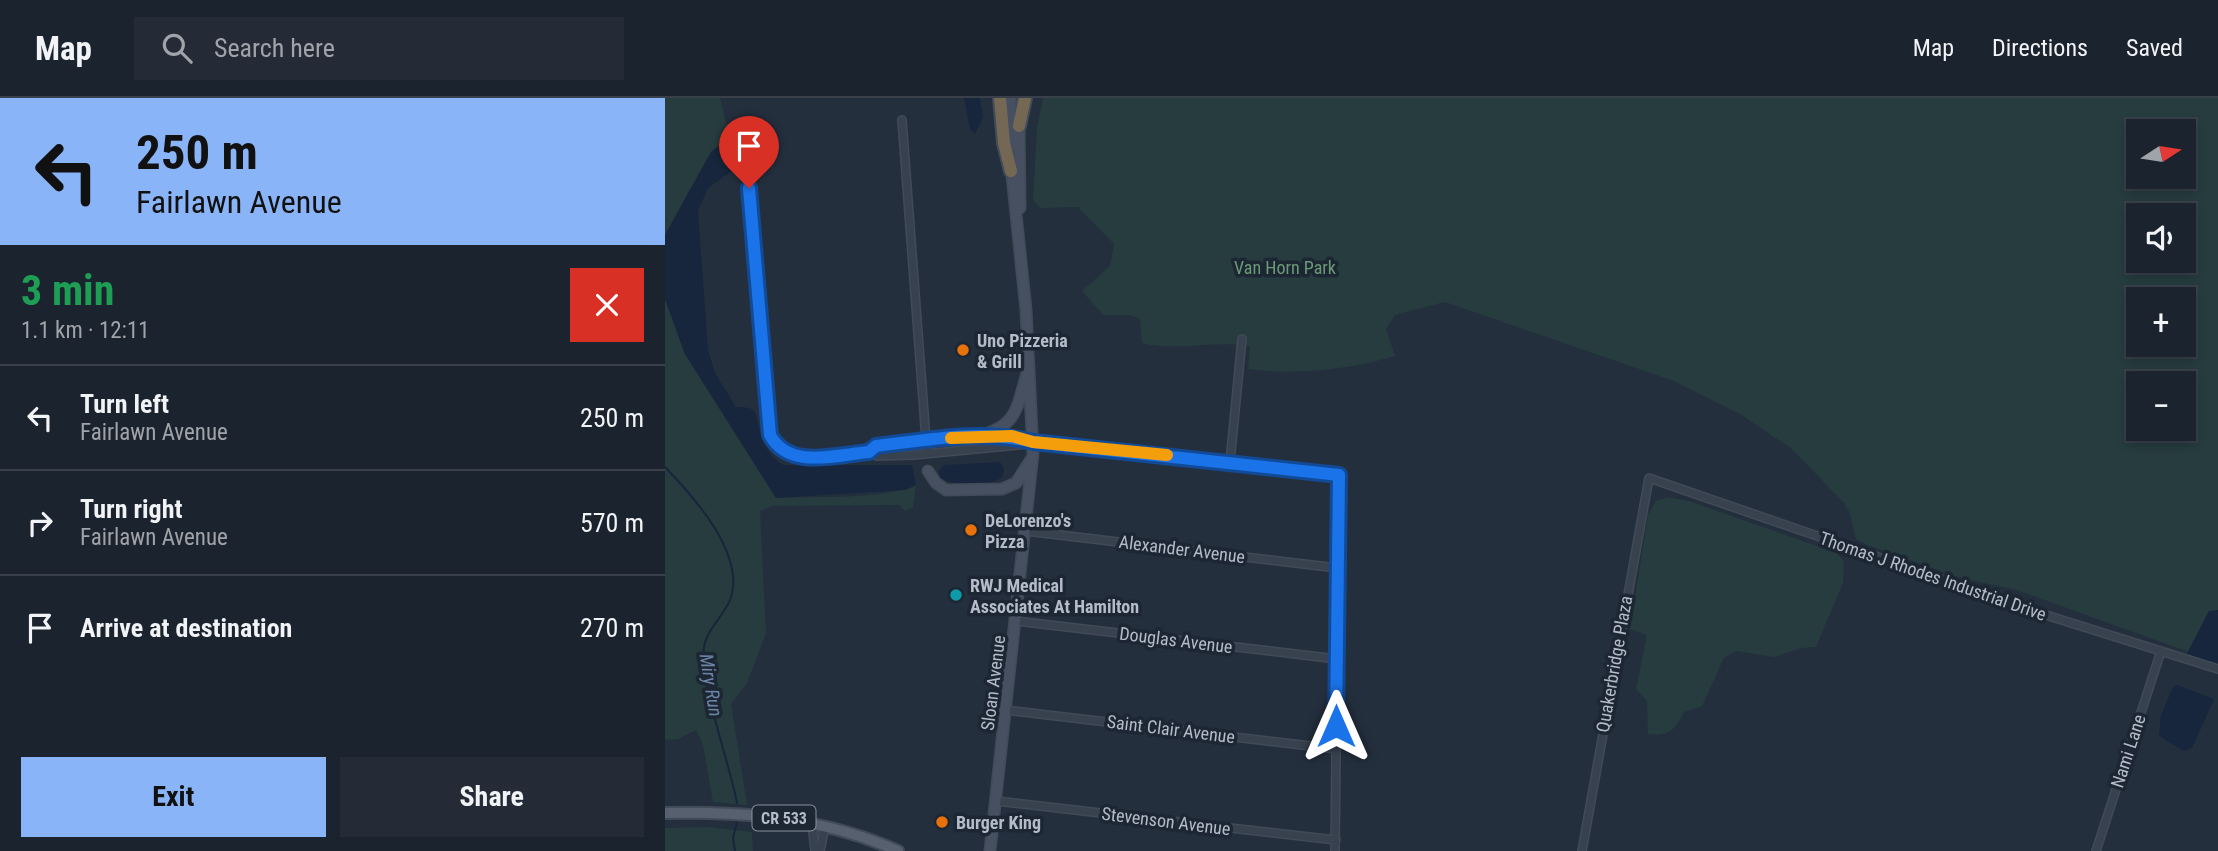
<!DOCTYPE html>
<meta charset="utf-8">
<style>
:root{--surface:#1b232e;--page:#242b36;--text:#f1f3f6;--muted:#a0a4aa;--line:#39404a;--accent:#8ab4f8}
body{margin:0;font-family:"Roboto Condensed",sans-serif;background:var(--page);color:var(--text);height:100vh;display:flex;flex-direction:column;font-size:26px;white-space:nowrap}
*{box-sizing:border-box;margin:0}
p{font-size:23px;color:var(--muted)}
.icon{flex:none;width:38px;height:38px;fill:none;stroke:currentColor;stroke-width:2;stroke-linecap:round;stroke-linejoin:round}
.map{position:relative;flex:1;overflow:hidden}
.drawer{display:flex;flex-direction:column;background:var(--surface);width:665px}
.drawer>*{flex:none}
.guide{background:#8ab4f8;color:#111;overflow:hidden}
.needle{width:46px;rotate:78deg}
.tools{position:absolute;left:1461px;top:21px;display:grid;gap:14px}
.tools a{display:grid;place-items:center;width:70px;height:70px;border-radius:0px;background:var(--surface);box-shadow:0 4px 10px #0003,0 0 0 2px var(--line);font-size:35px}
.pin{position:absolute;display:grid;place-items:center;width:60px;height:60px;color:#fff;margin:-72px -30px;border-radius:50% 50% 50% 0;rotate:-45deg;box-shadow:0 0 7px #0007}
.pin .icon{rotate:45deg}
.me{position:absolute;width:77px;margin:-38px;rotate:0deg;stroke-linejoin:round;filter:drop-shadow(0 0 5px #0008)}
.turn{display:flex;align-items:center;gap:24px;height:147px;padding:0 21px;font-size:32px}
.turn .icon{width:91px;height:91px;stroke-width:2.5}
.turn b{display:block;font-size:49px;line-height:60px}
.round{display:grid;place-items:center;flex:none;width:74px;height:74px;border-radius:0px;background:var(--page)}
.overview{display:flex;align-items:center;justify-content:space-between;height:119px;padding:0 21px}
h1{font-size:42px;font-weight:700;line-height:52px;color:#1e9e55}
.action{display:flex;gap:14px;margin-top:auto;padding:14px 21px}
.action a{flex:1;height:80px;border-radius:0px;background:var(--accent);color:#111;font-size:28px;font-weight:700;line-height:80px;text-align:center}
.action a+a{background:var(--page);color:var(--text)}
ul{padding:0;list-style:none}
li{display:flex;align-items:center;gap:21px;height:105px;padding:0 21px;border-top:2px solid var(--line)}
li div{flex:1}
li b{display:block;font-size:26px}
li em{font-style:normal}
header{display:flex;align-items:center;gap:42px;box-sizing:border-box;height:98px;padding:0 35px;background:var(--surface);border-bottom:2px solid var(--line)}
header strong{font-size:33px}
nav{display:flex;gap:38px;margin-inline-start:auto;font-size:24px}
.search{width:490px;height:63px;background:var(--page);display:flex;align-items:center;gap:18px;box-sizing:border-box;padding:0 24px;border-radius:0px;color:var(--muted);font-size:26px}
main{display:flex;flex:1;min-height:0}
.map>svg:first-child{display:block}
</style>
<header>
<strong>Map</strong>
<div class="search"><svg class="icon" aria-label="search" viewBox="0 0 24 24"><circle cx="10" cy="10" r="6"/><path d="M15 15l6 6"/></svg>Search here</div>
<nav><a>Map</a><a>Directions</a><a>Saved</a></nav>
</header>
<main>
<section class="drawer">
<div class="guide">
<div class="turn"><svg class="icon" aria-label="left" viewBox="0 0 24 24"><path d="M17 20v-9H6M10 6l-5 5 5 5"/></svg><div><b>250 m</b>Fairlawn Avenue</div></div>
</div>
<div class="overview"><div><h1>3 min</h1><p>1.1 km · 12:11</p></div><a class="round" style="background:#d93025;color:#fff"><svg class="icon" aria-label="close" viewBox="0 0 24 24"><path d="M6 6l12 12M18 6L6 18"/></svg></a></div>
<ul>
<li><svg class="icon" aria-label="left" viewBox="0 0 24 24"><path d="M17 20v-9H6M10 6l-5 5 5 5"/></svg><div><b>Turn left</b><p>Fairlawn Avenue</p></div><em>250 m</em></li>
<li><svg class="icon" aria-label="right" viewBox="0 0 24 24"><path d="M7 20v-9h11M14 6l5 5-5 5"/></svg><div><b>Turn right</b><p>Fairlawn Avenue</p></div><em>570 m</em></li>
<li><svg class="icon" aria-label="arrive" viewBox="0 0 24 24"><path d="M6 21V4h12l-3 4 3 4H6"/></svg><div><b>Arrive at destination</b></div><em>270 m</em></li>
</ul>
<div class="action"><a>Exit</a><a>Share</a></div>
</section>
<div class="map">
<svg width="1553" height="753" viewBox="0 0 1553 753">
<rect width="100%" height="100%" fill="#242f3e"/>
<!-- green -->
<path fill="#263c3f" fill-rule="evenodd" d="M0 0H55L68 51 56 46 46 54 0 137Z
M378 0H1553V512L1544 513 1524 554 1352 492 1296 480 1200 446 1191 441 1184 413 1178 404 1127 351 1075 316 1009 283 780 204 730 217 721 231 730 258C682 272 633 277 583 271L585 248C549 242 512 254 477 245L475 221 466 217H438L417 193 445 168 449 146 413 109 375 110 368 102 372 30ZM1474 33H1519V79H1474ZM1474 117H1519V163H1474ZM1474 201H1519V247H1474ZM1474 285H1519V331H1474Z
M0 201 20 256 111 400C148 398 219 402 251 387L248 409 240 413 234 407H223L107 408 95 413 101 535 82 585 66 606 82 707 48 704 38 647 31 632 13 641 0 642Z
M1002 399 1024 403 1172 455 1179 464 1178 485 1151 549 1136 550 1109 559 1071 553 1059 560 1037 608 1019 614C1010 632 1004 639 983 636L982 603 971 591 982 537 965 531 983 417 991 403Z
M43 729 87 734 88 753H0V730Z"/>
<!-- water -->
<path fill="#17263c" d="M299 0H315L318 19 310 36 305 31Z
M56 46 68 51 67 73 43 90 33 113 43 252 50 275 71 309C76 309 84 309 88 312 96 319 89 347 118 367H247L251 387 241 392 111 400 20 256 0 201V137L46 54Z
M335 364 339 371 337 379C326 389 287 389 275 379L274 372 279 367Z
M1553 512V574L1518 563 1544 513Z
M1512 587 1549 601 1527 650 1519 653 1494 638 1496 617 1508 589Z"/>
<g fill="none" stroke-linecap="round" stroke-linejoin="round">
<!-- stream -->
<path stroke="#17263c" stroke-width="2" d="M0 369C28 398 82 457 65 502 59 517 41 533 39 549 34 584 65 666 72 705
M70 753 68 740 72 723"/>
<!-- minor casing -->
<g stroke="#414a57" stroke-width="10">
<path id="minor" d="M237 22 262 355
M81 34 105 337C124 372 170 357 204 354L211 348C261 342 318 331 367 343
M204 354 212 358 249 357 384 344 674 377 670 753
M565 364 577 241
M361 433 672 470
M351 523 672 561
M340 612 671 651
M331 703 671 742
M147 726 150 753
M155 753 160 729
M917 753 984 380 1384 518 1553 571
M1431 753 1496 553"/>
</g>
<!-- secondary casing -->
<g stroke="#414a57" stroke-width="13">
<path id="secondary" d="M345 0V49
M354 24 355 110
M310 339C352 329 351 313 362 275
M263 373 271 385 281 392 337 391 351 385 367 360
M325 753 368 355 361 212 346 68"/>
</g>
<!-- primary casing -->
<g stroke="#414a57" stroke-width="14">
<path id="primary" d="M0 715C79 713 160 720 233 753"/>
</g>
<!-- motorway casing -->
<g stroke="#434c59" stroke-width="16">
<path id="motorway" d="M335 0 339 45 346 73
M354 28 360 0"/>
</g>
<!-- minor -->
<use href="#minor" stroke="#38414e" stroke-width="7"/>
<!-- secondary -->
<use href="#secondary" stroke="#465061" stroke-width="10"/>
<!-- primary -->
<use href="#primary" stroke="#56606e" stroke-width="10"/>
<!-- motorway -->
<use href="#motorway" stroke="#746855" stroke-width="12"/>
</g>
<g fill="none" stroke-linecap="round" stroke-linejoin="round">
<!-- route casing -->
<g stroke="#114b97" stroke-width="18">
<path id="route" d="M84 90 105 337C124 372 170 357 204 354L211 348C262 342 318 331 368 344L674 377 671 628"/>
</g>
<!-- route -->
<use href="#route" stroke="#1a73e8" stroke-width="12"/>
<!-- slow -->
<path stroke="#f59e0b" stroke-width="12" d="M286 340 347 338 368 344 502 357"/>
</g>
<!-- markers -->
<g fill="#e8710a" stroke="#1d2633" stroke-width="2.5">
<circle cx="298" cy="252" r="7"/>
<circle cx="306" cy="432" r="7"/>
<circle cx="277" cy="724" r="7"/>
</g>
<circle fill="#0f9aa8" stroke="#1d2633" stroke-width="2.5" cx="291" cy="497" r="7"/>
<g text-anchor="middle" dominant-baseline="central" stroke-width="7" stroke-linejoin="round" paint-order="stroke">
<!-- shield labels -->
<rect fill="#1d2633" stroke="#878f9c" stroke-width="2" x="87.5" y="707.5" width="63" height="25" rx="5"/>
<g font-size="16" font-weight="bold" fill="#b4bcc9">
<text x="119" y="720">CR 533</text>
</g>
<!-- park labels -->
<g font-size="18" fill="#6b9a76" stroke="#1d2633">
<text x="620" y="169">Van Horn Park</text>
</g>
<!-- poi labels -->
<g font-size="18" font-weight="bold" fill="#b4bcc9" stroke="#1d2633" text-anchor="start">
<text x="312" y="242">Uno Pizzeria<tspan x="312" dy="21">&amp; Grill</tspan></text>
<text x="320" y="422">DeLorenzo's<tspan x="320" dy="21">Pizza</tspan></text>
<text x="305" y="487">RWJ Medical<tspan x="305" dy="21">Associates At Hamilton</tspan></text>
<text x="291" y="724">Burger King</text>
</g>
<!-- street labels -->
<g font-size="18" fill="#b4bcc9" stroke="#1d2633">
<text transform="translate(517 451) rotate(7)">Alexander Avenue</text>
<text transform="translate(1268 478) rotate(19)">Thomas J Rhodes Industrial Drive</text>
<text transform="translate(511 542) rotate(7)">Douglas Avenue</text>
<text transform="translate(949 566) rotate(-80)">Quakerbridge Plaza</text>
<text transform="translate(328 585) rotate(-83)">Sloan Avenue</text>
<text transform="translate(506 631) rotate(7)">Saint Clair Avenue</text>
<text transform="translate(1463 653) rotate(-72)">Nami Lane</text>
<text transform="translate(501 723) rotate(7)">Stevenson Avenue</text>
</g>
<!-- water labels -->
<g font-size="19" font-style="italic" fill="#6d86a8" stroke="#1d2633">
<text transform="translate(46 587) rotate(81)">Miry Run</text>
</g>
</g>
</svg>
<div class="tools">
<a><svg class="needle" viewBox="-14 -14 28 28"><path d="M0-13l5 13h-10z" fill="#e53935"/><path d="M0 13l5-13h-10z" fill="#a0a4aa"/></svg></a>
<a><svg class="icon" aria-label="sound" viewBox="0 0 24 24"><path d="M4 9h4l5-4v14l-5-4H4zM17 9q2 3 0 6"/></svg></a>
<a>+</a>
<a>−</a>
</div>
<div class="pin" style="left:84px;top:90px;background:#d93025"><svg class="icon" aria-label="arrive" viewBox="0 0 24 24"><path d="M6 21V4h12l-3 4 3 4H6"/></svg></div>
<svg class="me" style="left:671px;top:628px" viewBox="-20 -20 40 40"><path d="M0-17L14 15 0 8-14 15z" fill="#1a73e8" stroke="#fff" stroke-width="4"/></svg>
</div>
</main>
